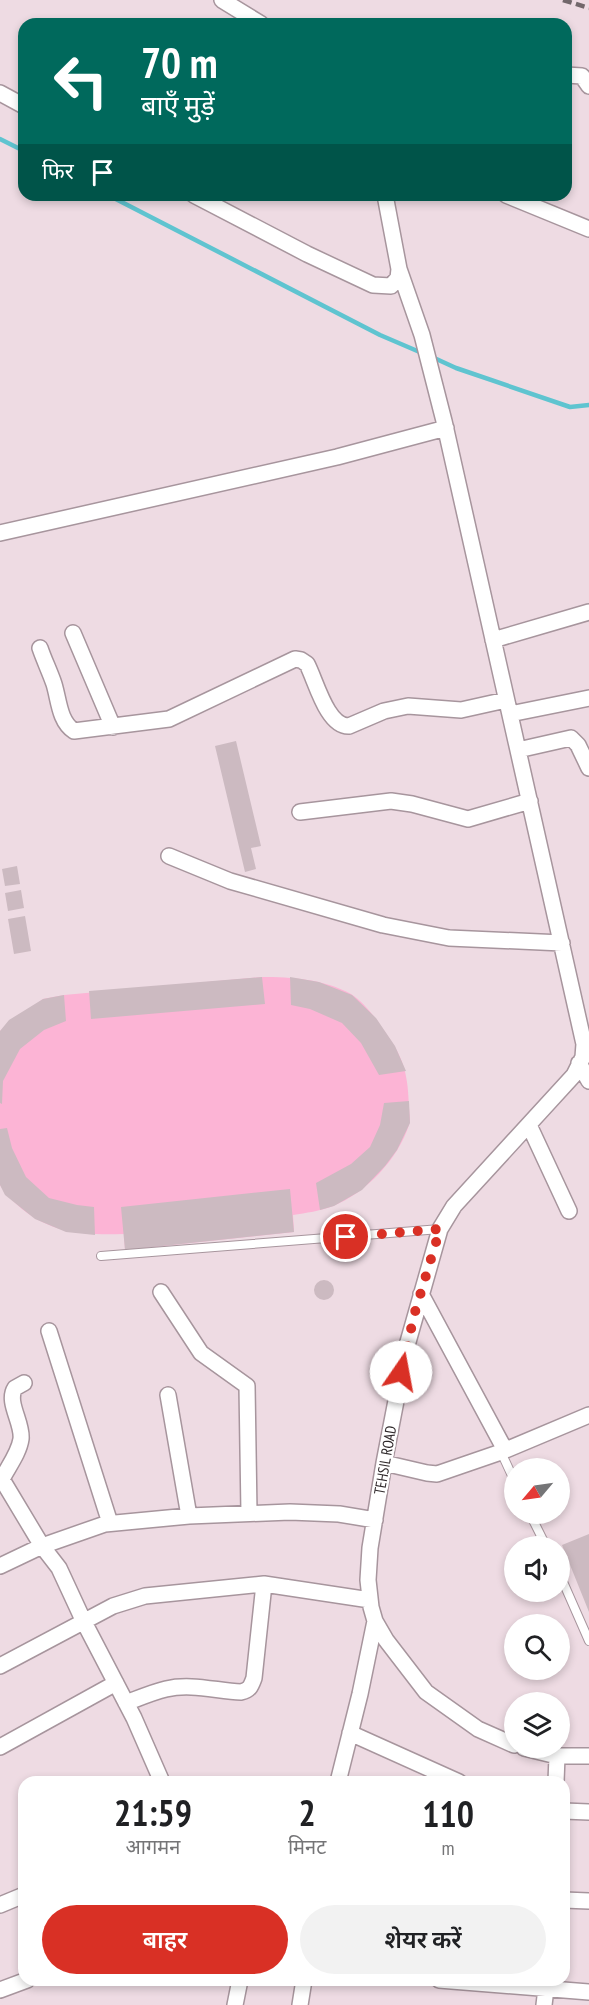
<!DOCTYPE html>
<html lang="hi">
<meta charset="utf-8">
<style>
:root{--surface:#fff;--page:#f2f2f2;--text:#202124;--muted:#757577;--accent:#d93025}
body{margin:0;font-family:"PT Sans Narrow","Noto Sans Devanagari",sans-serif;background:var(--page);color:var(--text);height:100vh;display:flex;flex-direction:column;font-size:22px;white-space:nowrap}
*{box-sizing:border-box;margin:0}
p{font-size:20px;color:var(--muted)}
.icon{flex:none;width:33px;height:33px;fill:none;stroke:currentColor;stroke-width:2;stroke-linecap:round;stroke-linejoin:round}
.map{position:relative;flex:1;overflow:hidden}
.side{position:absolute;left:18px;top:1776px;width:552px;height:210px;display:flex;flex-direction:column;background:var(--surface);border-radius:18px;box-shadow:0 3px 9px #0003}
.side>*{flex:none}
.guide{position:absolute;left:18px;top:18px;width:554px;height:183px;border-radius:18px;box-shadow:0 3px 9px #0003;background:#00695c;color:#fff;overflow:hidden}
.needle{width:39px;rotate:241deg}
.controls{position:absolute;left:504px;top:1458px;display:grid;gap:12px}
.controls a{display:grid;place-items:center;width:66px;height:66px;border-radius:50%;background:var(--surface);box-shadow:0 3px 9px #0003;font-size:30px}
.pin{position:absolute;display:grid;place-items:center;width:51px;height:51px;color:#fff;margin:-26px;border:3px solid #fff;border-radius:50%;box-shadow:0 2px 6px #0007}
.me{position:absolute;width:66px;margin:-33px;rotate:12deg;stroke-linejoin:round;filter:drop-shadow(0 0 4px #0008)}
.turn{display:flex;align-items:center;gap:21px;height:126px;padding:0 24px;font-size:27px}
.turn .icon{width:78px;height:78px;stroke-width:2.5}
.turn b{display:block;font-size:42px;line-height:51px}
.then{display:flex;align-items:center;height:57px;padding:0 24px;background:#0003;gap:12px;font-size:22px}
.eta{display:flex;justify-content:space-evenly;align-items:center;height:102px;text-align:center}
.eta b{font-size:36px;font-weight:600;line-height:42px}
.button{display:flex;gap:12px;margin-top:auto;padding:12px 24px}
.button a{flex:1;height:69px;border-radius:36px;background:var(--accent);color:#fff;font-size:24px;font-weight:600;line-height:69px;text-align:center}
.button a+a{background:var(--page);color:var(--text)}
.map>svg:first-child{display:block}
</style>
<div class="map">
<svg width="589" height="2005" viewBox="0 0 589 2005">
<rect width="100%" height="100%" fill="#eedbe3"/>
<!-- green -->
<path fill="#fcb4d5" d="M262 977C292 977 323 979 351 994 365 1003 378 1021 387 1035 405 1060 408 1077 409 1107 409 1113 411 1120 409 1125 398 1159 366 1193 333 1206 320 1211 306 1213 293 1215L294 1232 125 1250 124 1234C85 1235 53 1234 22 1209 13 1201 6 1195 0 1185V1031L43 999 64 995Z"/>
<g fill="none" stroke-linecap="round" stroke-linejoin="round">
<!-- stream -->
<path stroke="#5fc4d0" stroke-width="4.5" d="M0 139 24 151
M108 195 380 335 422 353
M432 357 456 368 570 407 589 405"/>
</g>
<!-- building -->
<path fill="#ccbac1" d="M236 741 261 846 251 848 256 869 245 872 215 746Z
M17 866 20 884 5 886 2 869Z
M21 890 24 908 8 911 5 893Z
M25 916 31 951 14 954 8 919Z
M262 977 265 1004 91 1019 89 991Z
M290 977 319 982 352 995 376 1018 395 1046 406 1071 379 1075 361 1043 342 1023 310 1009 291 1005Z
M64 995 66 1021 44 1030 20 1049 3 1081 2 1104 0 1103V1031L9 1020 43 999Z
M409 1101 410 1123 397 1150 385 1166 362 1190 334 1206 320 1210 316 1183 351 1164 370 1147 380 1125 384 1103Z
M7 1128 12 1148 26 1177 49 1198 77 1205 94 1207 95 1235 66 1232 35 1219 5 1195 0 1185V1129Z
M290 1189 294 1232 125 1250 121 1207Z
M314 1290a10 10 0 1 1 20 0a10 10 0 1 1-20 0Z
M589 1534V1612L562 1545Z"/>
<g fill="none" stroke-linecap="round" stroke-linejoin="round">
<!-- lane casing -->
<g stroke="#a7959d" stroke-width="10">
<path id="lane" d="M101 1256 440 1229
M501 1452 514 1480
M530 1514 546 1546
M560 1575 589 1641"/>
</g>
<!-- street casing -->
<g stroke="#a7959d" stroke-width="18">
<path id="street" d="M222 0 261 24
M566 75 582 76 589 86
M0 93 24 106
M194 195 307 254 373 285 391 286 398 278 399 269 385 195
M506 195 589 229
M399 269 422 335 444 421 584 1044 583 1057 574 1075 454 1206 440 1229 406 1349 384 1463 370 1548 368 1580 371 1607 375 1621 386 1640 426 1692 478 1729 514 1745
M0 533 337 457 446 428
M73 633 113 727
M493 640 589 612
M40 648C44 660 50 672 54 684 59 700 59 721 74 731L169 719 295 659 301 660 307 664C316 681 327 727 349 726L384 711 408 706 461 710 506 700
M510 714 589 698
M518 750 571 738 578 745 589 768
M300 812 391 801 412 804 468 819 530 801
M169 856 230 881 383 925 449 938 562 943
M579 1063 589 1081
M529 1125 569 1211
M161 1292 201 1353 247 1386 249 1513
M421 1294 505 1450
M49 1331 110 1523
M168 1395 189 1516
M384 1463 427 1473 437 1474 501 1452 589 1415
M0 1476 42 1546 59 1568 84 1622 134 1718 162 1782
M2 1479C8 1467 19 1453 21 1439 23 1423 6 1402 15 1388L24 1383
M0 1566 42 1546 105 1524 189 1516 290 1512 339 1514 375 1520
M0 1666 113 1606 145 1596 264 1584 370 1600
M126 1703C139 1698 153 1692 166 1689 191 1683 217 1691 241 1692 250 1690 251 1686 254 1678L264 1584
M350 1733 459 1782
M0 1747 116 1683
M524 1748 557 1756H589
M338 1782 360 1694 375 1621
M556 1782 557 1756
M564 1811 589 1812
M564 1900 589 1901
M0 1905 24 1895
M439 1980 589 1992
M0 1990 27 1980
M235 2005 240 1980
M300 2005 304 1980
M544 2005 547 1980"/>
</g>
<!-- lane -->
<use href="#lane" stroke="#fff" stroke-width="8"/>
<!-- street -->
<use href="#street" stroke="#fff" stroke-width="15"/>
<!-- rail -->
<path stroke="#72676b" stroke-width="4.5" stroke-dasharray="9 4.5" stroke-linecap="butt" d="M563 0 589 8"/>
</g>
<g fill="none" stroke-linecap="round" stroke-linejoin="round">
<!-- route -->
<path stroke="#d93025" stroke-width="10" stroke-dasharray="0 18" d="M346 1237 440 1229 415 1312 401 1372"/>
</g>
<g text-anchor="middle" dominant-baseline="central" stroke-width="4.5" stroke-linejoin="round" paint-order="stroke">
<!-- street labels -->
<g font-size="15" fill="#302a2c" stroke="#fff">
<text transform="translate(385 1460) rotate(-80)">TEHSIL ROAD</text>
</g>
</g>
</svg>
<div class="controls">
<a><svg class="needle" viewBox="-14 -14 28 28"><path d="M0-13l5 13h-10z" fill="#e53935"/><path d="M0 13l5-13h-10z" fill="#757577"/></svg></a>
<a><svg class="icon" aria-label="sound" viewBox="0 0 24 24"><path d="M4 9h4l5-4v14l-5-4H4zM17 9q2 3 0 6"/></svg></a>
<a><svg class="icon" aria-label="search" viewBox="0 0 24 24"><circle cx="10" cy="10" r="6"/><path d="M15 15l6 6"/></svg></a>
<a><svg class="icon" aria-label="layers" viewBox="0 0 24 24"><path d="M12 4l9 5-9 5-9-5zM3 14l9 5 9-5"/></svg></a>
</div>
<div class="pin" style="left:346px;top:1237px;background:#d93025"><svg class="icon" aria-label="arrive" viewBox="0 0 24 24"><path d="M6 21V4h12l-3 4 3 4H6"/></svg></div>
<svg class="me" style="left:401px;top:1372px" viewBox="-20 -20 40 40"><circle r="19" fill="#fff"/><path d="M0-13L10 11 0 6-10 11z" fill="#d93025"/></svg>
<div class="guide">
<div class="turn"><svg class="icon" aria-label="left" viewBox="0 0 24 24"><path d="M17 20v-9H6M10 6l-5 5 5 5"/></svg><div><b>70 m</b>बाएँ मुड़ें</div></div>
<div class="then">फिर<svg class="icon" aria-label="arrive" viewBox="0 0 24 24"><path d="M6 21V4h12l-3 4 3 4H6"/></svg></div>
</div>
<section class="side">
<div class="eta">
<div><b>21:59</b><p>आगमन</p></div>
<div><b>2</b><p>मिनट</p></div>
<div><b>110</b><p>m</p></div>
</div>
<div class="button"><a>बाहर</a><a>शेयर करें</a></div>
</section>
</div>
